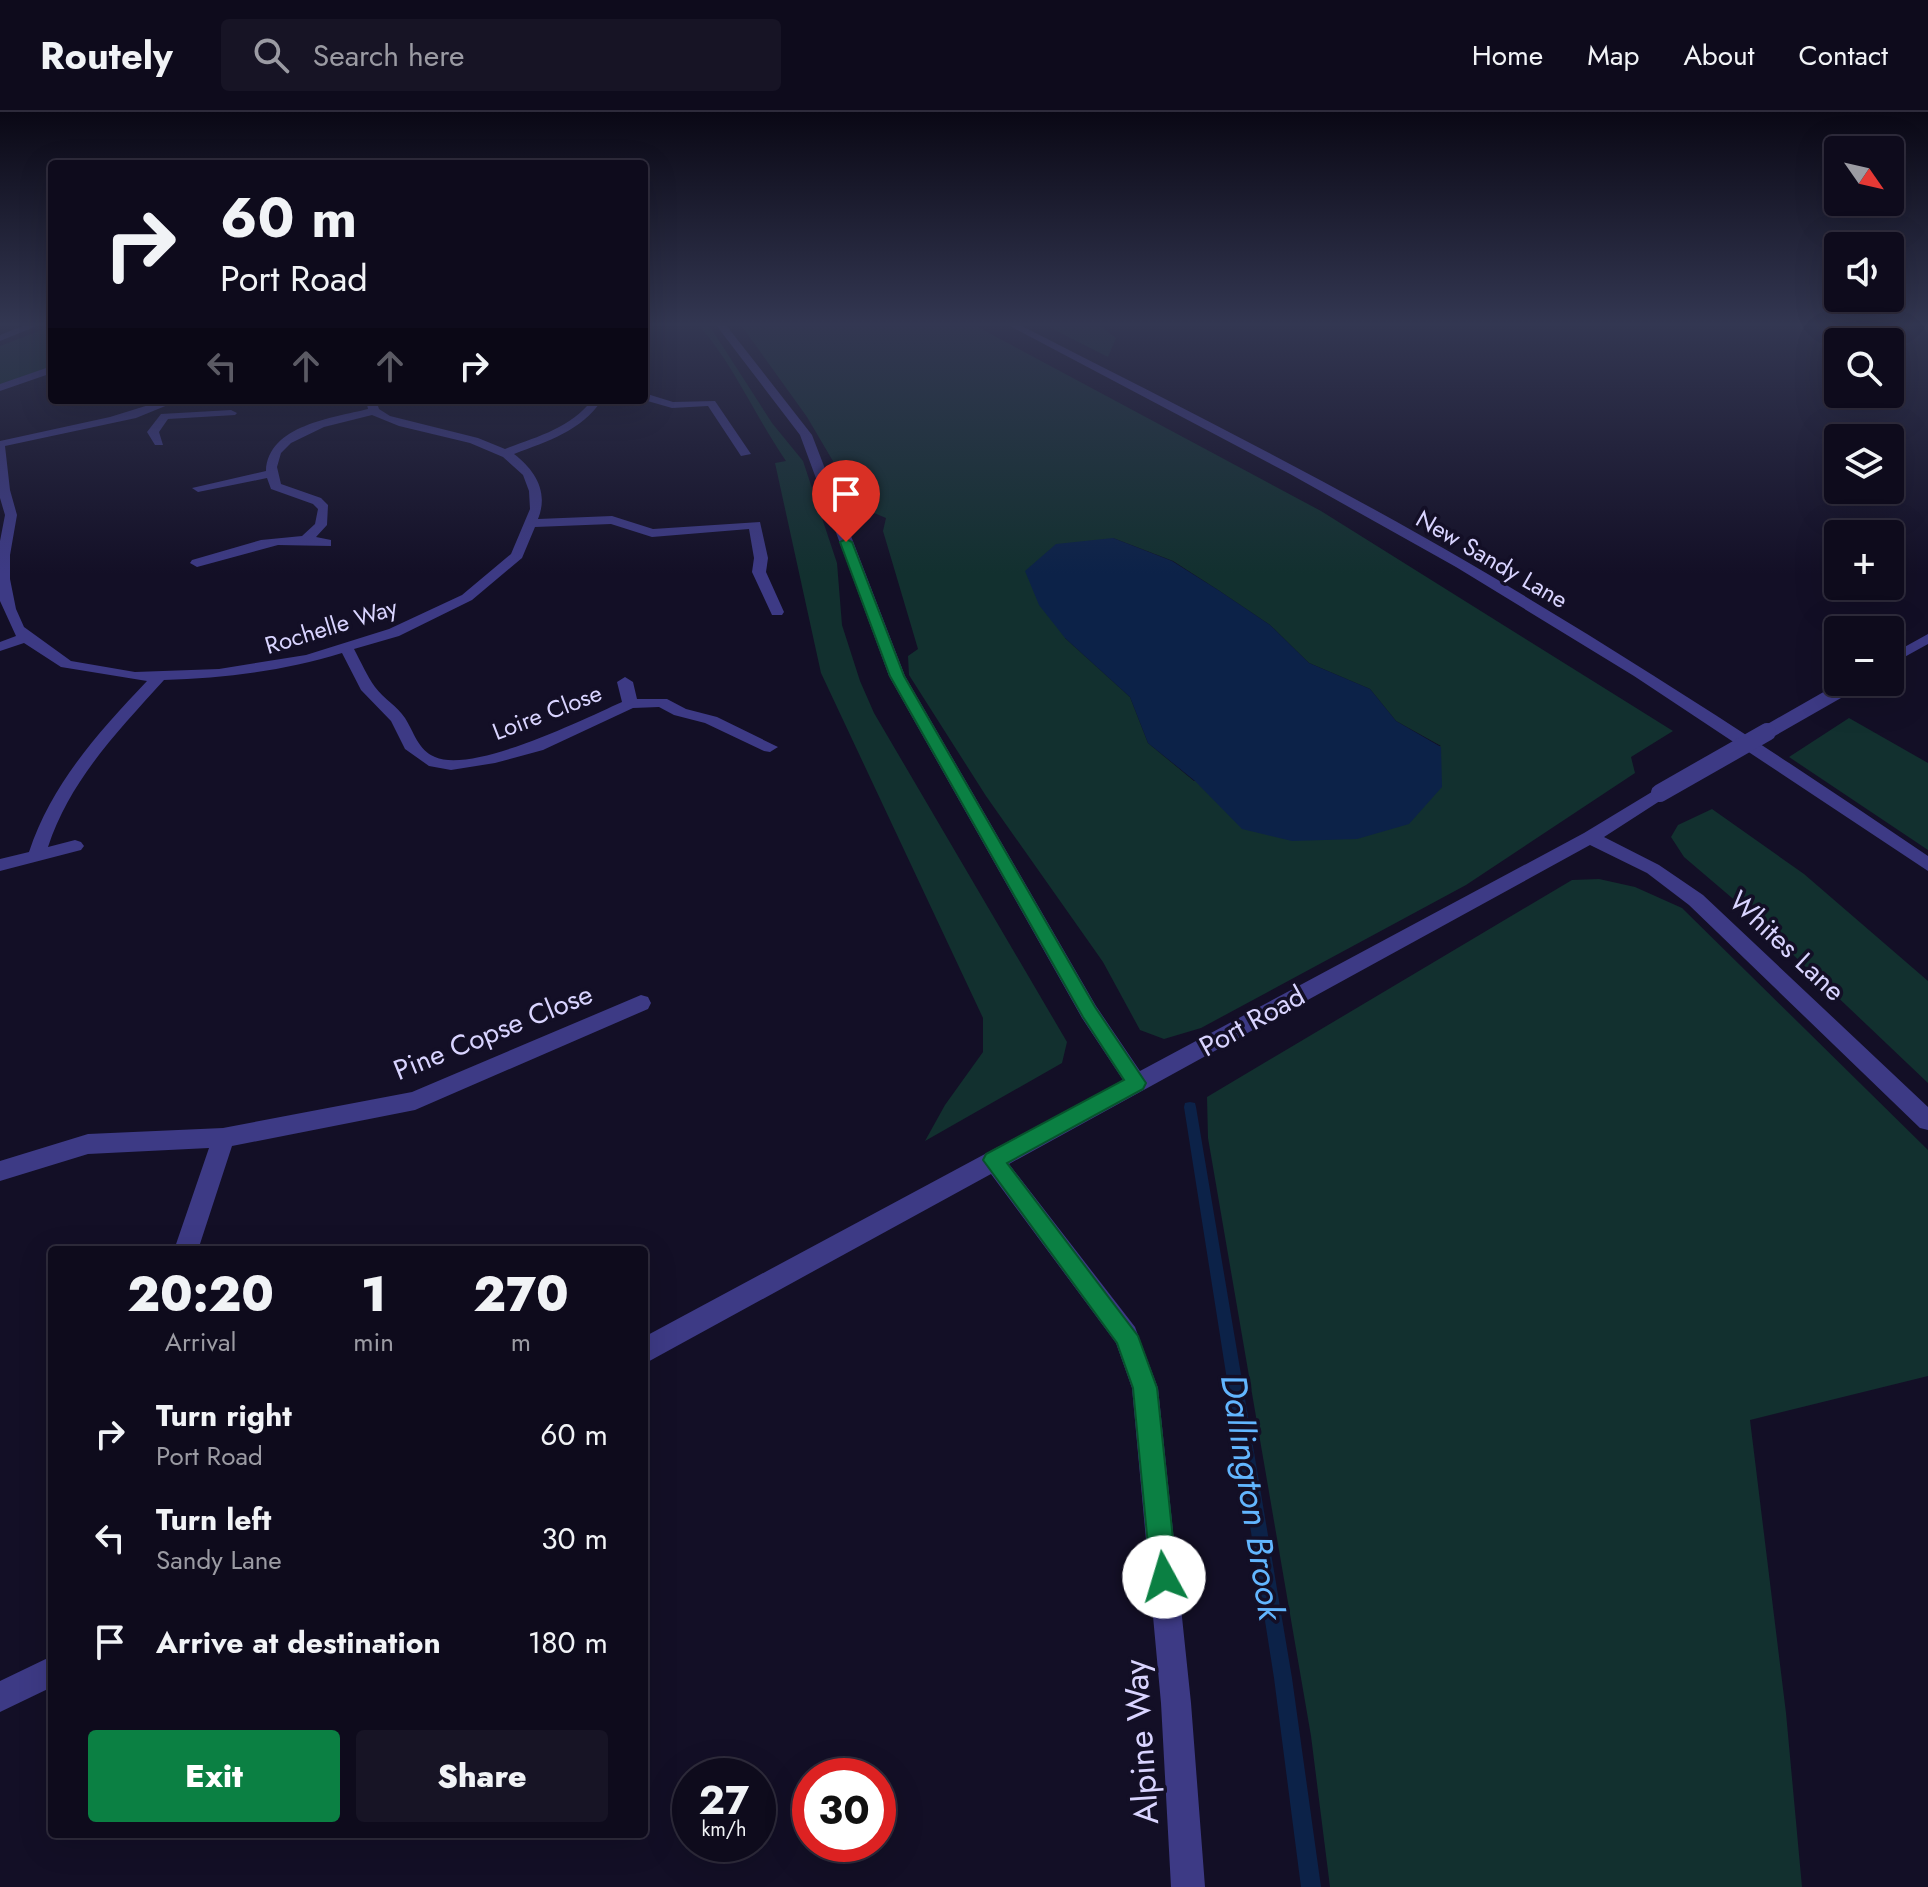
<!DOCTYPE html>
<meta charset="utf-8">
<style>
:root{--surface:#0e0b1c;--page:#171425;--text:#f1f3f6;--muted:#9b9ba3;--line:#2e2b3b;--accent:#0b8043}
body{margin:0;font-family:Jost,sans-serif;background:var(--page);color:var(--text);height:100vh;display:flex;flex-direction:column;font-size:30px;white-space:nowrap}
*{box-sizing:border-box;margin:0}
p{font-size:26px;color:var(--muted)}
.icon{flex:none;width:44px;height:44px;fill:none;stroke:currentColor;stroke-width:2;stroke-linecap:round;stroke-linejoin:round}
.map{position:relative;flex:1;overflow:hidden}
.drawer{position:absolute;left:48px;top:1134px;width:600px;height:592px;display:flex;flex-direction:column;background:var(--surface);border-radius:8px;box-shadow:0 8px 32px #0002,0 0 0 2px var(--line)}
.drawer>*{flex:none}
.guide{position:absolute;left:48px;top:48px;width:600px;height:244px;border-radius:8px;box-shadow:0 8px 32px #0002,0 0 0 2px var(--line);background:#0e0b1c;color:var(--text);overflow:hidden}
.needle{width:52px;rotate:124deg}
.tools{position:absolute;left:1824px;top:24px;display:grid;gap:16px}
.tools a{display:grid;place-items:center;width:80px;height:80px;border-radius:8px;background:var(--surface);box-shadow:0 8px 32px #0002,0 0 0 2px var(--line);font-size:40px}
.speed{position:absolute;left:672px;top:1646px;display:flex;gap:16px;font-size:40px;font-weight:700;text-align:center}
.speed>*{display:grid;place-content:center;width:104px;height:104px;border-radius:50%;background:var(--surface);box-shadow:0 8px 32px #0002,0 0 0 2px var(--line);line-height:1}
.speed small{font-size:20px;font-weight:400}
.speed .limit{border:12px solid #d22;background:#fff;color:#111}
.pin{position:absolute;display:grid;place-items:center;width:68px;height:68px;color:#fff;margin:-82px -34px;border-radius:50% 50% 50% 0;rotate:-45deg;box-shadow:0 0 8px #0007}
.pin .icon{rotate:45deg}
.me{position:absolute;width:88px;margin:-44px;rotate:354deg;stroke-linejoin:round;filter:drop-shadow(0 0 6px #0008)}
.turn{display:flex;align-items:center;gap:28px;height:168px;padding:0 40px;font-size:36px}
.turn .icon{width:104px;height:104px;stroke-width:2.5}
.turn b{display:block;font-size:56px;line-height:68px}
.lanes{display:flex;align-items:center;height:76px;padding:0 40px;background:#0003;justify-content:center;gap:40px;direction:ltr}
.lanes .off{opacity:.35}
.eta{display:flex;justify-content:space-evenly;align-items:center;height:136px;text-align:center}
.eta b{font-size:48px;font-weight:800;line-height:56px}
.cta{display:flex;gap:16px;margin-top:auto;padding:16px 40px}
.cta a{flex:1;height:92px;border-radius:8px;background:var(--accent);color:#fff;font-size:32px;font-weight:800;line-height:92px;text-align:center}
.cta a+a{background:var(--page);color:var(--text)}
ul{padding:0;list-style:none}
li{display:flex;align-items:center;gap:24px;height:104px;padding:0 40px}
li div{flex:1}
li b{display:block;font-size:30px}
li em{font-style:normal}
header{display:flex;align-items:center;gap:48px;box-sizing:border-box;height:112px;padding:0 40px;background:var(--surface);border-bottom:2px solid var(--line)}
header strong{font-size:38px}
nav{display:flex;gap:44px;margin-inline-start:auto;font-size:28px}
.search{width:560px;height:72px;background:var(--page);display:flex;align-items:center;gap:20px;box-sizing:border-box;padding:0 28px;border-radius:8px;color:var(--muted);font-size:30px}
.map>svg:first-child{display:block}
</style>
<header>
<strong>Routely</strong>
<div class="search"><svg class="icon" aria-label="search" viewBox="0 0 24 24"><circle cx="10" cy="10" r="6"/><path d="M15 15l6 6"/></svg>Search here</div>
<nav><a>Home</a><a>Map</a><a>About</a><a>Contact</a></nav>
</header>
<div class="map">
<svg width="1928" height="1775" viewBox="0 0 1928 1775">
<rect width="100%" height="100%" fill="#130f26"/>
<!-- green -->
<path fill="#12302f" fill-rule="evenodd" d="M699 213H709L772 311 803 349 837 451 842 513 860 569 874 601 1067 930 1062 951 925 1029 945 993 983 940V906L821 561 775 351 786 349C755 304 735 255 699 213Z
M741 213H974L1321 399 1673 619 1631 645 1635 661 1466 773 1201 916 1164 927 1140 918 1103 850 986 684 909 563 908 544 918 537 883 419 886 406 860 395 807 305ZM1113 426 1173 449 1218 478 1270 513 1309 551 1370 577 1396 609 1441 634 1194 669 1148 631 1130 585 1065 526Z
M1045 213H1099L1116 226 1108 245Z
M52 214V255L0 273V234Z
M1849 606 1928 651V738L1789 645Z
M1712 697 1804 762 1928 869V971L1745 797 1684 745 1671 725 1678 713Z
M1599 767 1635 775 1682 796 1928 1038V1264L1750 1308 1786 1601 1802 1775H1330L1311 1624 1208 1026 1207 985 1572 768Z"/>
<!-- water -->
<path fill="#0c2248" d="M1113 426 1172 449 1218 478 1270 513 1309 551 1370 577 1396 609 1441 635 1442 675 1409 712 1357 727 1292 729 1242 717 1195 669 1148 631 1130 585 1065 526 1039 493 1025 459 1056 432Z"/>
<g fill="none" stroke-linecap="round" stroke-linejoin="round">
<!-- stream -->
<path fill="#0c2248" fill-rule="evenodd" d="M1190 990 1195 991 1196 995 1292 1566 1321 1775H1301L1274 1566 1184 995 1185 991Z"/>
<!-- minor -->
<path fill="#3d3a85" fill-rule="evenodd" d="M25 213H39L0 229V223Z
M716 213H726L812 323 905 564 1096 894 1140 959 1584 721 1660 675 1666 677 1668 681 1666 685 1604 725 1659 753 1703 783 1928 995V1018L1920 1016 1689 793 1647 761 1590 733 1009 1052 1135 1215 1158 1276 1191 1591 1205 1775H1171L1161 1591 1132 1276 1116 1231 991 1062 644 1252V1225L1123 968 1082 906 889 564 800 323Z
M1008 213H1020C1171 290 1323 366 1469 451 1626 543 1778 642 1928 744V759L1634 564 1456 455 1290 362Z
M52 254V261L0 279V272Z
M644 281 673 290 715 289 751 342 741 344 708 294 672 296 644 288Z
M165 288H180L136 306 5 334 10 378 17 403 10 443V467L16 497 24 515 71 549 135 560 219 557 306 543 389 517 462 483 511 442 530 397 529 379 523 363 503 345 470 331 399 314 372 303 324 315 291 331 281 341 277 355 281 372 321 386 328 393 327 413 316 425 331 428V434L278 433 197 455 190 451 192 448 261 428 302 424 315 412 318 397 313 392 271 377 267 366 198 380 192 376 266 359C268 313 333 306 368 297L366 288H376L379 297 390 304 478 326 505 337C536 325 571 316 592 288H602C581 319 548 329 514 342 535 358 549 380 538 407L612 404 653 417 760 410 768 446 766 460 784 500 782 503H772L752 460 754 446 749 417 652 425 611 412 535 415 522 446 472 488 399 524 354 537C361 550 367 564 375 575 384 587 397 594 405 606 414 620 418 638 435 645 473 662 584 607 622 590L617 570 625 565 633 570 637 587H667L686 597 717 605 778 635 770 640 764 639 705 611 674 603 659 595 633 596 543 638 495 651 451 658 429 654 405 637 391 609 361 578 342 541C284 559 225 566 164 568 118 619 70 668 48 735L75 728 81 730 84 734 81 738 0 759V747L29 740C52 671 98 621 147 569L61 555 24 531 0 539V530L16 524 0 489V429L5 403 0 386V329L110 305Z
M231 298 237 301 235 303 168 307 159 320 163 333H155L147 320 161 302Z
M1928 522V532L1890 553V543Z
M641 883 648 885 651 891 648 897 415 998 232 1034 198 1138H174L209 1036 88 1042 0 1069V1049L88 1022 223 1016 412 980Z
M52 1544V1575L0 1600V1569Z"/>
<!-- minor-bridge-far1 -->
<path stroke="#3d3a85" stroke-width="14" d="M1764 622 1848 574"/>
<!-- minor-bridge -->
<path stroke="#3d3a85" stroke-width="18" d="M1660 681 1767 620"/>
</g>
<!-- sky -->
<linearGradient id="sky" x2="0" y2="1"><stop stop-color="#0a0815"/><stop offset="0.46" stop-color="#333752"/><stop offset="1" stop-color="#333752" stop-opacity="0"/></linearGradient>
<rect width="1928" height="462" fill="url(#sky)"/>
<!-- route -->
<path fill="#0b8043" stroke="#07532c" stroke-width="2" d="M846 427 852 430 904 564 1095 895 1146 971 1143 977 1007 1051 1138 1224 1157 1276 1177 1465 1173 1474 1164 1478 1155 1474 1151 1465 1133 1276 1117 1231 983 1048 986 1042 1124 968 1083 905 890 564 840 430Z"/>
<g text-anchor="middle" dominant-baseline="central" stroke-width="7" stroke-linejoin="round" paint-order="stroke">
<!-- far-street labels -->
<g font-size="24" fill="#d9d4ff" stroke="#130f26">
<text transform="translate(1492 447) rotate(30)">New Sandy Lane</text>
<text transform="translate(331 514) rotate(-17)">Rochelle Way</text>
<text transform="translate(547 600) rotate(-21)">Loire Close</text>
</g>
<!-- street labels -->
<g font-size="28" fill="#d9d4ff" stroke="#130f26">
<text transform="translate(1787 834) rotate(43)">Whites Lane</text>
<text transform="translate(1252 909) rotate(-29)">Port Road</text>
<text transform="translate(493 920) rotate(-22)">Pine Copse Close</text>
</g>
<!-- near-street labels -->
<g font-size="34" fill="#d9d4ff" stroke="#130f26">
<text transform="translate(1141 1630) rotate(-94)">Alpine Way</text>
</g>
<!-- near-water labels -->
<g font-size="36" font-style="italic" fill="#62b6ff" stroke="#130f26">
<text transform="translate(1253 1385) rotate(81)">Dallington Brook</text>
</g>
</g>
</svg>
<div class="tools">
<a><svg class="needle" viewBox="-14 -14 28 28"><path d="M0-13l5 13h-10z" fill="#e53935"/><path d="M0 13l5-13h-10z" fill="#9b9ba3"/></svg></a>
<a><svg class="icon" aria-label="sound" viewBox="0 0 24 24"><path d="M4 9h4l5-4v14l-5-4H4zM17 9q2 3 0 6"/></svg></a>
<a><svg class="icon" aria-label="search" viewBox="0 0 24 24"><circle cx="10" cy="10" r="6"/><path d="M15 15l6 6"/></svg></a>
<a><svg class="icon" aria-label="layers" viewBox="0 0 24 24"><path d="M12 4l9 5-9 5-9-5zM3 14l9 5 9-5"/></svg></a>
<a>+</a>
<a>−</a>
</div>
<div class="speed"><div>27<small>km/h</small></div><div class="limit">30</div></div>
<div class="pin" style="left:846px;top:430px;background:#d93025"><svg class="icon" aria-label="arrive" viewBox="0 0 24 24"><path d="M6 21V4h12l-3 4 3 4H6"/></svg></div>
<svg class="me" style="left:1164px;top:1465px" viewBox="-20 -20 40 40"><circle r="19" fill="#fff"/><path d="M0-13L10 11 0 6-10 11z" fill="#0b8043"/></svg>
<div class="guide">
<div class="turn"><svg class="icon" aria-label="right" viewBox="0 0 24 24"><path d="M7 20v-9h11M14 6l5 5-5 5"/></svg><div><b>60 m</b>Port Road</div></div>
<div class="lanes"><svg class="icon off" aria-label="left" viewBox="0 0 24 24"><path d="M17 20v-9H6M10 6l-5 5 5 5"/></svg><svg class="icon off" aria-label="ahead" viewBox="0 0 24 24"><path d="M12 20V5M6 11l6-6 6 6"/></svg><svg class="icon off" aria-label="ahead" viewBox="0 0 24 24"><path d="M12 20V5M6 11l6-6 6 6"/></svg><svg class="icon" aria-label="right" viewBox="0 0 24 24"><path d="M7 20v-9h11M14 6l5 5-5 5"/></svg></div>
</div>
<section class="drawer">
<div class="eta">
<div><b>20:20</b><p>Arrival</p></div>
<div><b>1</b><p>min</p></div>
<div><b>270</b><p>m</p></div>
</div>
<ul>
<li><svg class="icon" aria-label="right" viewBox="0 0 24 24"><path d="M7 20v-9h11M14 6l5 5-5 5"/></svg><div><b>Turn right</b><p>Port Road</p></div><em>60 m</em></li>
<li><svg class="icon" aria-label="left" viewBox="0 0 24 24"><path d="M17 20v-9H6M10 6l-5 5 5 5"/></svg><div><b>Turn left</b><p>Sandy Lane</p></div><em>30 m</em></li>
<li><svg class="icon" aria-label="arrive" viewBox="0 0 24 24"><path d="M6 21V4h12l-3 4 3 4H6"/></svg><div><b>Arrive at destination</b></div><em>180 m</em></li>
</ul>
<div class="cta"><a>Exit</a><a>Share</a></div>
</section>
</div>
